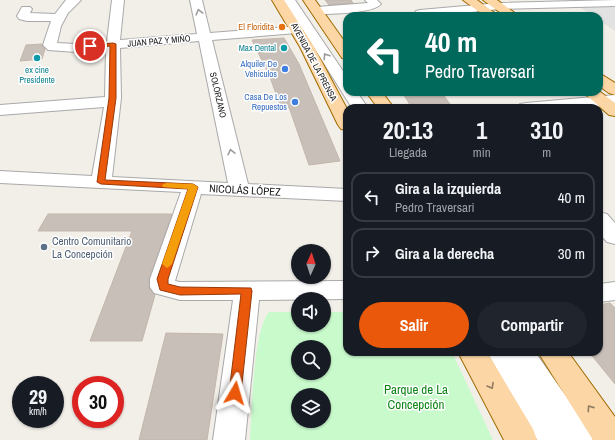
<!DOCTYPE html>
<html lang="es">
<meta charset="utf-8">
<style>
:root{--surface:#171b24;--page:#20242c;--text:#f1f3f6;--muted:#9ea1a6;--line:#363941;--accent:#ea580c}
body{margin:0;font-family:"Archivo Narrow",sans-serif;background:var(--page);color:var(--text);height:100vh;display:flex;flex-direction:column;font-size:15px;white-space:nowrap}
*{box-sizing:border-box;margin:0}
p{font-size:13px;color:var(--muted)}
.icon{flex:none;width:22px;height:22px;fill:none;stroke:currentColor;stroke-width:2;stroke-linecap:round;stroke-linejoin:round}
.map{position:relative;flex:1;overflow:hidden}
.sheet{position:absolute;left:343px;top:104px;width:260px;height:252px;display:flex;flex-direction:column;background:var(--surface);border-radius:12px;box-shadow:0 1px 3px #0004}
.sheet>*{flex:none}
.banner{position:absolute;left:343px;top:12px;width:260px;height:84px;border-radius:12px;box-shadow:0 1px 3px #0004;background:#00695c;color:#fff;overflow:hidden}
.needle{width:26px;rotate:3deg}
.tools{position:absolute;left:291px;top:244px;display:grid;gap:8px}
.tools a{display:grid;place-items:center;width:40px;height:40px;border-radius:50%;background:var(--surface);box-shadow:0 1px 3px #0004;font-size:20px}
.speed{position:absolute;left:12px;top:376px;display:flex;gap:8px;font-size:20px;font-weight:700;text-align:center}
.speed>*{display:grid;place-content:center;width:52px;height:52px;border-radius:50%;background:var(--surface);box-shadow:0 1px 3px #0004;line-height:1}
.speed small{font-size:10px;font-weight:400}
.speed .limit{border:6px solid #d22;background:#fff;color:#111}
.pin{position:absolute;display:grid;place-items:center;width:34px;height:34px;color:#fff;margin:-17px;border:2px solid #fff;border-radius:50%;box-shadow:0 1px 4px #0007}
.me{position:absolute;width:44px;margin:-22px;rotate:7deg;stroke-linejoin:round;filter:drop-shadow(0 0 3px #0008)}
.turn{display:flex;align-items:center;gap:14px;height:84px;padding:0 16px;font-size:18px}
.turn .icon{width:52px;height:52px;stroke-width:2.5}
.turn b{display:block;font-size:28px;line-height:34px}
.eta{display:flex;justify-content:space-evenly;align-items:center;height:68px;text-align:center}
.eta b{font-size:24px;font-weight:700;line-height:28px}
.primary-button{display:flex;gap:8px;margin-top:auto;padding:8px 16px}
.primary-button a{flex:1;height:46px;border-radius:24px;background:var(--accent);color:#fff;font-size:16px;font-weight:700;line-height:46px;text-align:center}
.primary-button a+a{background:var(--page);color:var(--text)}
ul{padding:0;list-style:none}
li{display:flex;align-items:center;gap:12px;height:50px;margin:0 8px 6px;padding:0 8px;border:2px solid var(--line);border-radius:12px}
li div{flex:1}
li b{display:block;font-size:15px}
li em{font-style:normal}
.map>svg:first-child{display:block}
</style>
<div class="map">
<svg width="615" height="440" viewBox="0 0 615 440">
<rect width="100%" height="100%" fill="#f2efe9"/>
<!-- park -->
<path fill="#c8facc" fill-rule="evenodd" d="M269 312H298V325H324V312H347V352H452L493 440H250C252 412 253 330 269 312ZM298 347H324V373H298ZM298 395H324V421H298Z"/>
<!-- parking -->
<path fill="#e2e2e2" d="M569 0H615V31L599 20V16H593Z"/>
<!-- building -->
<path fill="#c7bfb8" stroke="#c4b6ab" d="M325 0H351L353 3 329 5Z
M284 38 299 64 340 161 309 165 289 107 281 108 270 77 252 40Z
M42 44 45 49 42 59 20 61 26 45Z
M402 92H441L453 108H412Z
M48 214H172L149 278V288L155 295 142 341H90L132 231H38Z
M610 303 615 308V384L589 352H599V305Z
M166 333 223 334 207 440H139Z"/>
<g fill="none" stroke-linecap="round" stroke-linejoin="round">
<!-- minor casing -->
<g stroke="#a9a9a9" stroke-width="2">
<path id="minor" d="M66 0H81L68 13 61 26 57 43 76 44 107 41 112 0H124L120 40 197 34 190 0H202L210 33 300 26 283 0H295L347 77V92H357L368 108H352L303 30 297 33 212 40 248 184 347 189V201L201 194 175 281 180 282 347 281V299L259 300 245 440H213L233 300H180L154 293 150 287V279L181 192 0 183V171L92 176 104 107 0 115V105L105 97 106 49 76 52 48 50 43 45 51 21H27L19 19 17 16 22 7H30L32 9 30 13 55 14ZM199 41 228 183 112 177 121 98 120 48Z
M365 0H377L381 4C373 14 331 13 317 15L313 14 311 11 313 8 317 7 368 3Z
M615 0V6L499 9 435 16H415L414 14 416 11 420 10 499 3Z
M615 95V105L580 108H518L520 104 526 103Z
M599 212 607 214 615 223V244L607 242 599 233Z
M615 282V300L599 302V284Z
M487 352H535L589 429 593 440H537Z"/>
</g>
<!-- major casing -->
<g stroke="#a06b00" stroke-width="2">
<path id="major" d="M272 0H284L314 47 347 109V130L341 129 338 125 300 47Z
M303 0H315L347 45V59L342 58Z
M463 0H477L499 16H485Z
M483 0H497L519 16H505Z
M599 74 604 76 615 83V95L609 93 599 86Z
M599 91 615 103V116L609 115 583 92H599Z
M366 92H382L394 108H378Z
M458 352H487L533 429 537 440H504Z
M538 352H568L615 417V440H593Z"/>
</g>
<!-- minor -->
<use href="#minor" fill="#fff" fill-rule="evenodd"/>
<!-- major -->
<use href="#major" fill="#fcd6a4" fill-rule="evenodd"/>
</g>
<!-- one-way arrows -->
<defs><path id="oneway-chevron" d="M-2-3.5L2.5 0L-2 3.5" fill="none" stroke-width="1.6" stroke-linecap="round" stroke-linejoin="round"/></defs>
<g stroke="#9c9c9c">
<use href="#oneway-chevron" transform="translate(199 12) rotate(-104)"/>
<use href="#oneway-chevron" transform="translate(326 56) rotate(-123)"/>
<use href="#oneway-chevron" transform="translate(231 152) rotate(-103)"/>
</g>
<g stroke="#8f7c63">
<use href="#oneway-chevron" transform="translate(491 386) rotate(60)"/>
<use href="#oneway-chevron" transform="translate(590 408) rotate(-125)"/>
</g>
<!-- route -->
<path fill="#ea580c" stroke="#983908" d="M113 43 116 44V98L105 180 193 184 198 187 168 279V284L180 287 251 288 252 291 241 393 239 397 235 399 230 397 229 393 241 294 180 295 160 290 157 279 188 189 101 184 97 182 109 98 110 46 90 48 87 46 90 45Z"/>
<!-- slow -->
<path fill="#f59e0b" d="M166 183 193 184 198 187 172 264 167 268 162 264 188 189 163 187 162 185Z"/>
<!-- markers -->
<circle fill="#e8710a" stroke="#fff" stroke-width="1.5" cx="282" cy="27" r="4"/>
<g fill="#0f9aa8" stroke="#fff" stroke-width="1.5">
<circle cx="284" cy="48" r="4"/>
<circle cx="37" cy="58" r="4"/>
</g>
<g fill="#3f7fe0" stroke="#fff" stroke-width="1.5">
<circle cx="285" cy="69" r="4"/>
<circle cx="295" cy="102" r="4"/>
</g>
<circle fill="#5c6f8a" stroke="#fff" stroke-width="1.5" cx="44" cy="247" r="4"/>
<g text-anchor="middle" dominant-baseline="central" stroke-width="3" stroke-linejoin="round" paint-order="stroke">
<!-- far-food labels -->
<g font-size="9" fill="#c56008" stroke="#fff" text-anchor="end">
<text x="274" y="27">El Floridita</text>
</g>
<!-- far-street labels -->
<g font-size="9" fill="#222" stroke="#fff">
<text transform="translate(159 41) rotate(-5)">JUAN PAZ Y MIÑO</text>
<text transform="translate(314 62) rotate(62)">AVENIDA DE LA PRENSA</text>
<text transform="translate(218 95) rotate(77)">SOLÓRZANO</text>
</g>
<!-- far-culture labels -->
<g font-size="9" fill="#0d838f" stroke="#fff" text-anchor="end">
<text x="276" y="48">Max Dental</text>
<text x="37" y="70" text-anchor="middle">ex cine<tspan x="37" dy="10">Presidente</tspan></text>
</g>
<!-- far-shop labels -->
<g font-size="9" fill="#366cbe" stroke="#fff" text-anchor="end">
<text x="277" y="64">Alquiler De<tspan x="277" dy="10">Vehiculos</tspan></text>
<text x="287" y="97">Casa De Los<tspan x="287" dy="10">Repuestos</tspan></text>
</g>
<!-- street labels -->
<g font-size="11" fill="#222" stroke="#fff">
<text transform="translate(245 190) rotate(3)">NICOLÁS LÓPEZ</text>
</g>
<!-- service labels -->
<g font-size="11" fill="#4e5e75" stroke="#fff" text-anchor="start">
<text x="52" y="241">Centro Comunitario<tspan x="52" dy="13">La Concepción</tspan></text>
</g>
<!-- near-park labels -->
<g font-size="13" fill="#0c8416" stroke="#fff">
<text x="416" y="389">Parque de La<tspan x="416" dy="15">Concepción</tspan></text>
</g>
</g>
</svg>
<div class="tools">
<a><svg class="needle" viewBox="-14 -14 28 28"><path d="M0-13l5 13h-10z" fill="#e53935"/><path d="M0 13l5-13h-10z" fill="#9ea1a6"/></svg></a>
<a><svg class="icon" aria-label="sound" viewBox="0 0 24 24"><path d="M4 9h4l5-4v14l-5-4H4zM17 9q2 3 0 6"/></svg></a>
<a><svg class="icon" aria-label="search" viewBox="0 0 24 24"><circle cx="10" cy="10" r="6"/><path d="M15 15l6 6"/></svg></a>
<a><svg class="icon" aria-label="layers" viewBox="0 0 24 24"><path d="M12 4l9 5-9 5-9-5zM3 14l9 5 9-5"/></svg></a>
</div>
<div class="speed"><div>29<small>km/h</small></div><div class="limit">30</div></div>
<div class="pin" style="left:90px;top:46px;background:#d93025"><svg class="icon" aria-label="arrive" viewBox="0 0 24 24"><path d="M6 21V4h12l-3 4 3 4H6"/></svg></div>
<svg class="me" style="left:235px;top:393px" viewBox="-20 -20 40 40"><path d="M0-17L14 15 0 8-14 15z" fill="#ea580c" stroke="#fff" stroke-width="4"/></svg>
<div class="banner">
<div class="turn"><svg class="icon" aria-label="left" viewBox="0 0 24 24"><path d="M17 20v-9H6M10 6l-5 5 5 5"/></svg><div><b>40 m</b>Pedro Traversari</div></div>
</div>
<section class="sheet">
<div class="eta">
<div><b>20:13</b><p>Llegada</p></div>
<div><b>1</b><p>min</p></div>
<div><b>310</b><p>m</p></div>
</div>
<ul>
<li><svg class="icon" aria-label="left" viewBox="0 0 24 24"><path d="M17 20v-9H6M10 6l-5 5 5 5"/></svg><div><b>Gira a la izquierda</b><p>Pedro Traversari</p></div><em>40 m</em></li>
<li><svg class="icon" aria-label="right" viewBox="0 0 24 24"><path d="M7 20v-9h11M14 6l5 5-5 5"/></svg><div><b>Gira a la derecha</b></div><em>30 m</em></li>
</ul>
<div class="primary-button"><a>Salir</a><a>Compartir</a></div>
</section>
</div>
